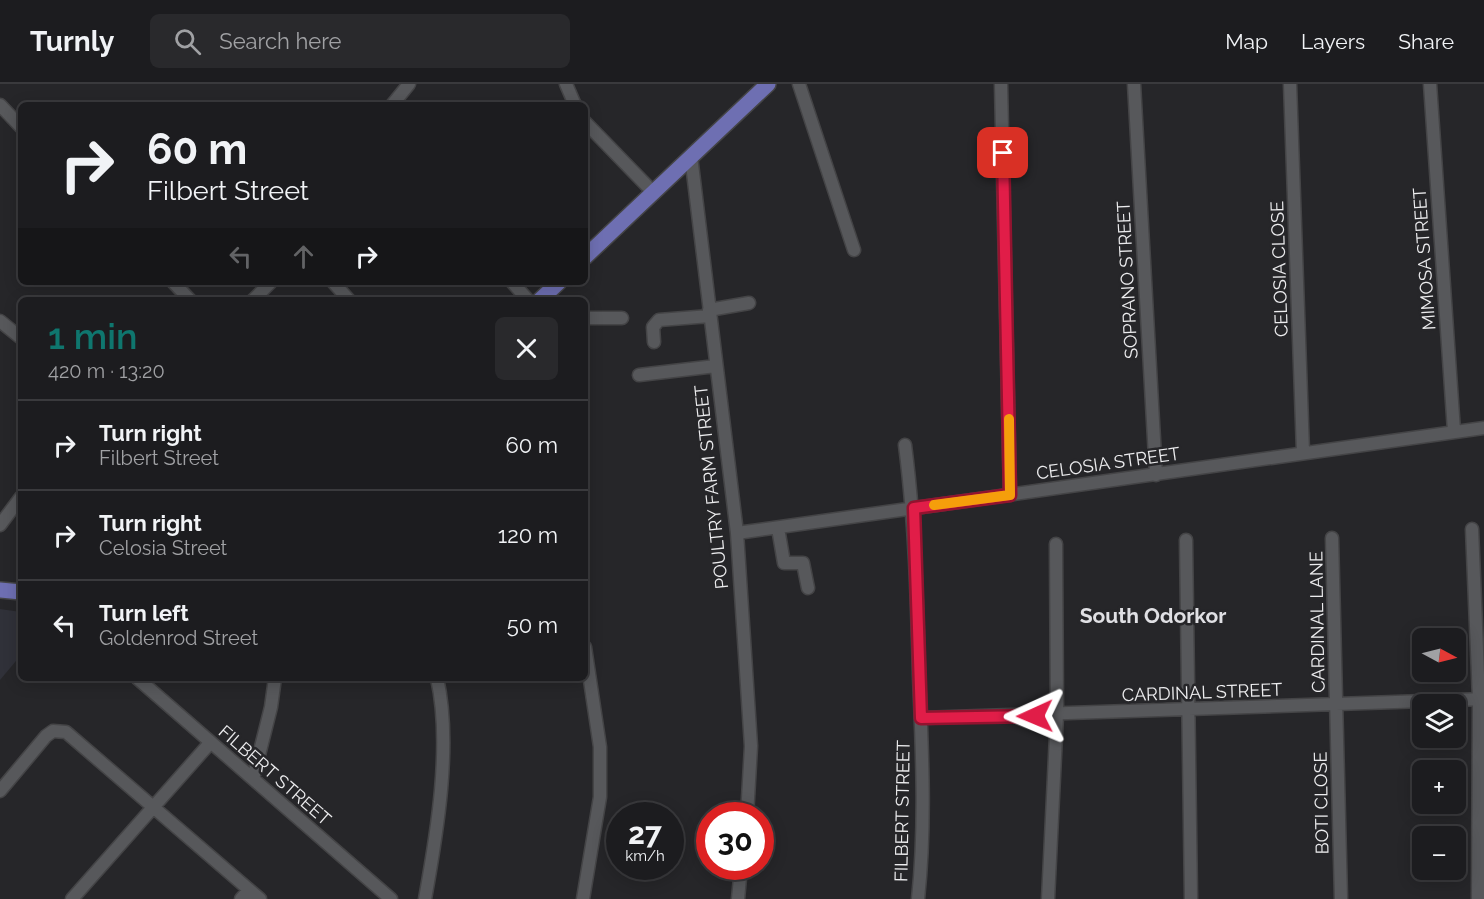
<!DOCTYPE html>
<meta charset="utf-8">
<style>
:root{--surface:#1c1c1f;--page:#29292c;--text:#f1f3f6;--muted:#a0a1a4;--line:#3a3a3d;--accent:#0f766e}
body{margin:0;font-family:Raleway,sans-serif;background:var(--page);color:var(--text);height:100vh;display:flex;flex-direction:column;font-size:22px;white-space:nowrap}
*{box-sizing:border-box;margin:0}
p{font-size:20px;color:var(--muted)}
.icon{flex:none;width:33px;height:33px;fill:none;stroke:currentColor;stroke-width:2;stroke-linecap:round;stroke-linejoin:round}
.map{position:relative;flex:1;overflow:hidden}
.details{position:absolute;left:18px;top:213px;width:570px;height:384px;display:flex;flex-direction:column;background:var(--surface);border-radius:9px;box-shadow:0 3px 15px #0003,0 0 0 2px var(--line)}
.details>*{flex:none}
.banner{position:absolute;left:18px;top:18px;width:570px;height:183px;border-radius:9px;box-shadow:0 3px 15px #0003,0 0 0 2px var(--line);background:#1c1c1f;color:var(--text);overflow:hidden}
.needle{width:39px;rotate:97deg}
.fabs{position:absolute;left:1412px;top:544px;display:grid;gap:12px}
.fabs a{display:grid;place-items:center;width:54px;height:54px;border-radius:9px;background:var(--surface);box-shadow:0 3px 15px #0003,0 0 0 2px var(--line);font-size:30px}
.speed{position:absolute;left:606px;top:718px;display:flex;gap:12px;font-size:30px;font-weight:700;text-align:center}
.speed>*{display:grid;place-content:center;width:78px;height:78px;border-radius:50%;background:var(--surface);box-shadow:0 3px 15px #0003,0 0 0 2px var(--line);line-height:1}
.speed small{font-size:15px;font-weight:400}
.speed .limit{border:9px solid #d22;background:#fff;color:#111}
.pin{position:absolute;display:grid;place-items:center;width:51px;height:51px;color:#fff;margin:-26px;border-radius:12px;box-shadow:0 3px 9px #0006}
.me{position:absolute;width:66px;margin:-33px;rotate:269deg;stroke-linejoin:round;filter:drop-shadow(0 0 4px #0008)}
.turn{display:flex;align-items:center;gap:21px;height:126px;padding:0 30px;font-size:27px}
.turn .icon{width:78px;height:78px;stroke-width:2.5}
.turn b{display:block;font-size:42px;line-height:51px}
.lanes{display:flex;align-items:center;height:57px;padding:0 30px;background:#0003;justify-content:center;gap:30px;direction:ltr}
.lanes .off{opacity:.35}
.round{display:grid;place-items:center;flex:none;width:63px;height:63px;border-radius:9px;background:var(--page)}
.head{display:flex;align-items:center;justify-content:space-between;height:102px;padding:0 30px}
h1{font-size:36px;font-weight:600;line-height:45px;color:var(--accent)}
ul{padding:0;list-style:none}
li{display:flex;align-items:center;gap:18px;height:90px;padding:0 30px;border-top:2px solid var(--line)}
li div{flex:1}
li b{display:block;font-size:22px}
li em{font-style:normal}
header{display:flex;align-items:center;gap:36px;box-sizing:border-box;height:84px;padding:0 30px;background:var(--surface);border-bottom:2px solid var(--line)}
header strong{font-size:28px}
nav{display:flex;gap:33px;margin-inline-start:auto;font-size:21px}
.search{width:420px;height:54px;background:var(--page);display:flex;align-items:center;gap:15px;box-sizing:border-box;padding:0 21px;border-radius:9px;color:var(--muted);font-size:22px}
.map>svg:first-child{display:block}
</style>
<header>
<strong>Turnly</strong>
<div class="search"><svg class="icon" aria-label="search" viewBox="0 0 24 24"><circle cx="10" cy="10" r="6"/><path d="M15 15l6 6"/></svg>Search here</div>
<nav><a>Map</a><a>Layers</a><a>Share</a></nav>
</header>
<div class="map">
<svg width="1484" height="815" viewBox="0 0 1484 815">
<rect width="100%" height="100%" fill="#262629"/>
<!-- built -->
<path fill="#303139" d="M0 525 21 528V571L0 596Z"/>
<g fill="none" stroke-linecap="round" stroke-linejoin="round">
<!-- minor casing -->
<g stroke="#444446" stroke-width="15">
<path id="minor" d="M566 0 575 21
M799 0 854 166
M1001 0 1010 411
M1134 0 1156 391
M1290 0 1303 368
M1430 0 1454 347
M0 21 21 43
M392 21 409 0
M585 38 653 108
M691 72 737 449 751 662 747 732
M173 198 190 216
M333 198 349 216
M512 198 528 216
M253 216 271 198
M709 226 749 219
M585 234H622
M0 237 21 254
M654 258 653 243 659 236 710 232
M639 291 716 282
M905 361C915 438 917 515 919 592 922 666 926 741 918 815
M0 441 21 413
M778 444 784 479H803L808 504
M1472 445 1479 615 1478 815
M737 449 1484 344
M1332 454 1341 815
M1186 456 1191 815
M137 594 391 815
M921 634 1484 615
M253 695 271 623 275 594
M0 707 46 652 53 647 66 648 260 815
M72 815 210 659
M241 815 249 806
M425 815C437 749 452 660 437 594
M583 815 600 713V663L585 563
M738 815 741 783
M1048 815 1057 631 1056 460"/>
</g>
<!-- major casing -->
<g stroke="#444446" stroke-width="18">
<path id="major" d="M585 173 768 0
M540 216 559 198
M0 506 21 508"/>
</g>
<!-- minor -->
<use href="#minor" stroke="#57585b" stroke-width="12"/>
<!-- major -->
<use href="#major" stroke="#6e6fb2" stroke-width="15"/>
</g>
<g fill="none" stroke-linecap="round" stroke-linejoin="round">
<!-- route casing -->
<g stroke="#92132f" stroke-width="15">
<path id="route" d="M1003 69 1010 411 914 424 921 634 1035 632"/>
</g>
<!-- route -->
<use href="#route" stroke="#e11d48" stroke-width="10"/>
<!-- slow -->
<path stroke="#f59e0b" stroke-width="10" d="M934 421 1010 411 1009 335"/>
</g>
<g text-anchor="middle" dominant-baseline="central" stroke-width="5" stroke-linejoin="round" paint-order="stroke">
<!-- street labels -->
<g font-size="18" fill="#ececee" stroke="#262629">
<text transform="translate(1424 175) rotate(-94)">MIMOSA STREET</text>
<text transform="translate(1279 185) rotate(-92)">CELOSIA CLOSE</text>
<text transform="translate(1127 196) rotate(-93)">SOPRANO STREET</text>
<text transform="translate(1108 379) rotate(-8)">CELOSIA STREET</text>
<text transform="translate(711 403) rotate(-96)">POULTRY FARM STREET</text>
<text transform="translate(1317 538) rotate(-91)">CARDINAL LANE</text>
<text transform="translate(1202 608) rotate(-2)">CARDINAL STREET</text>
<text transform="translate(275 691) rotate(41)">FILBERT STREET</text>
<text transform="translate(1321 719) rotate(-91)">BOTI CLOSE</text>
<text transform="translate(902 727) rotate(-89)">FILBERT STREET</text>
</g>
<!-- quarter labels -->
<g font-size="21" font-weight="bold" fill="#e0e0e4" stroke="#262629">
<text x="1153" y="531">South Odorkor</text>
</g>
</g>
</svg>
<div class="fabs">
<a><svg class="needle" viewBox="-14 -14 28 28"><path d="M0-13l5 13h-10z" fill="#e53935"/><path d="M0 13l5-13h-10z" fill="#a0a1a4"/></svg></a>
<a><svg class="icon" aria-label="layers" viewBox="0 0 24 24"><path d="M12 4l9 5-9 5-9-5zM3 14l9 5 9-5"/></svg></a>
<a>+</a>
<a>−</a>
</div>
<div class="speed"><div>27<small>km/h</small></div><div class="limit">30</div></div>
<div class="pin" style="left:1003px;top:69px;background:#d93025"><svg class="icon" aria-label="arrive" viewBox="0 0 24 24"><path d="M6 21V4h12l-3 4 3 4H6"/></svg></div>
<svg class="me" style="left:1035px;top:632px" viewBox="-20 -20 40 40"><path d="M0-17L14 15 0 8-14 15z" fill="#e11d48" stroke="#fff" stroke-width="4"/></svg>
<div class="banner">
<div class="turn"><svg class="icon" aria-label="right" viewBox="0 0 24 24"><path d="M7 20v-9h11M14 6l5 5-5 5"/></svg><div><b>60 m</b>Filbert Street</div></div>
<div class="lanes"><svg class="icon off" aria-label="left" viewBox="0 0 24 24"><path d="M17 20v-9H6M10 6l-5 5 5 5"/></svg><svg class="icon off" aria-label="ahead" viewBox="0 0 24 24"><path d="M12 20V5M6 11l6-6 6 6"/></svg><svg class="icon" aria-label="right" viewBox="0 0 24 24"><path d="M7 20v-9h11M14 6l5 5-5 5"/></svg></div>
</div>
<section class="details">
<div class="head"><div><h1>1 min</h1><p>420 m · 13:20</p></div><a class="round"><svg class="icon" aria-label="close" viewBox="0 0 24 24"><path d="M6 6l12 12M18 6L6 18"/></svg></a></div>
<ul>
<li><svg class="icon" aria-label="right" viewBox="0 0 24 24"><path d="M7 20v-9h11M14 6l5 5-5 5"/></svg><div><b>Turn right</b><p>Filbert Street</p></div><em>60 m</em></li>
<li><svg class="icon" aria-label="right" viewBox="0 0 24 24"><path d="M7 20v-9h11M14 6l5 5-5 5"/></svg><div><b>Turn right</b><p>Celosia Street</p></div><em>120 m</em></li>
<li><svg class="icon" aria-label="left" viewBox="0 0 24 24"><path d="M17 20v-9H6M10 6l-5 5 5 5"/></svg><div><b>Turn left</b><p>Goldenrod Street</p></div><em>50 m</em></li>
</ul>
</section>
</div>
